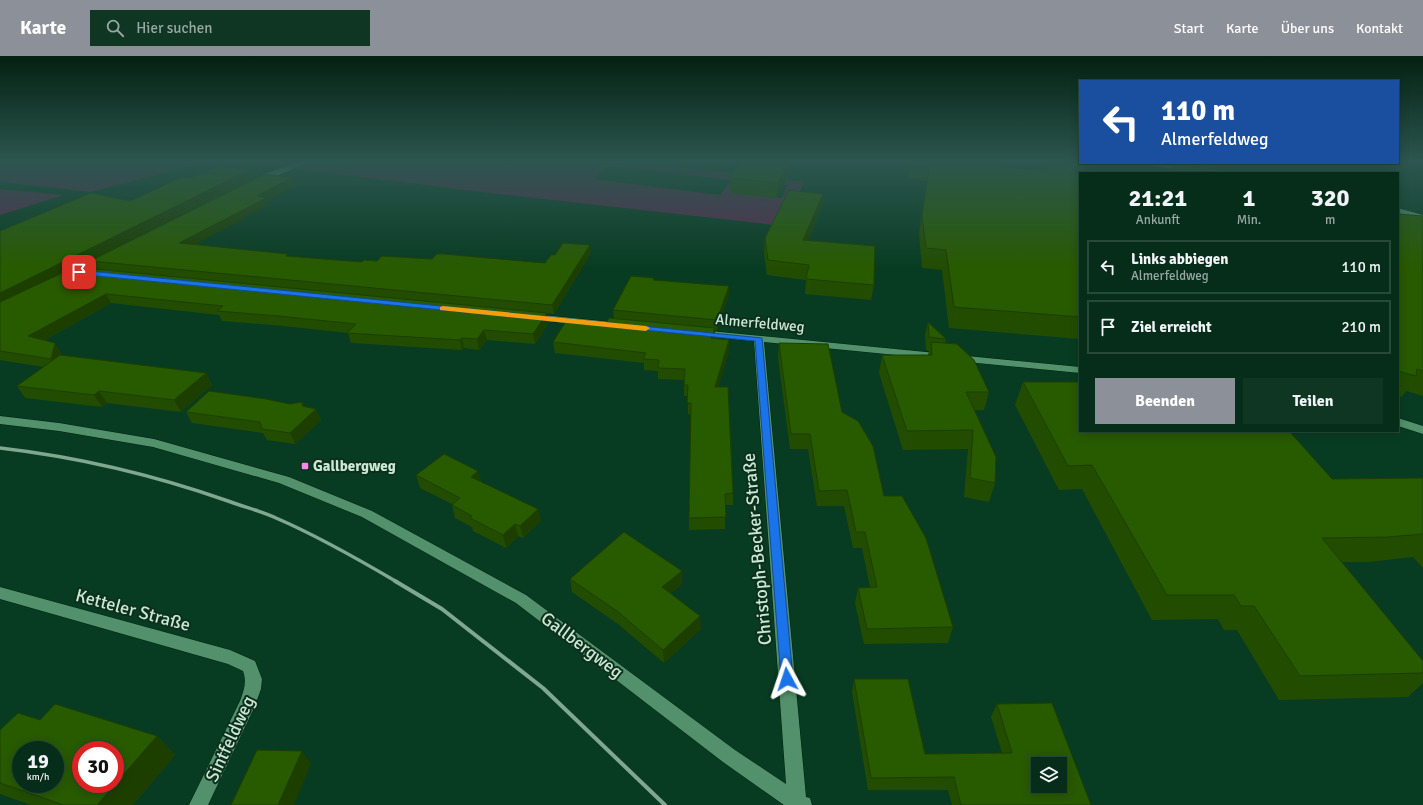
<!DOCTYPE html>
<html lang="de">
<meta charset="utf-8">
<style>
:root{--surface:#062d1a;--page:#0f3523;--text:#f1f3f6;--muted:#98a8a2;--line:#274939;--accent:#8c9099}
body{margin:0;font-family:Signika,sans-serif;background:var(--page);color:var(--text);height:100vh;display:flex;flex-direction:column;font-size:15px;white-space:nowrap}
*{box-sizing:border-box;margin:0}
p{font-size:13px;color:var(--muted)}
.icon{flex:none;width:22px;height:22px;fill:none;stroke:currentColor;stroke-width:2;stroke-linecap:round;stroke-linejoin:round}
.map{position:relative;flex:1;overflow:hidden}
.sheet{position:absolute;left:1079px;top:116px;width:320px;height:260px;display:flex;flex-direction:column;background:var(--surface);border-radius:0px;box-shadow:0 2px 10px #0003,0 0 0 1px var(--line)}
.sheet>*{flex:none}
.top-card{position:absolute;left:1079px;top:24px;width:320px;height:84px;border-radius:0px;box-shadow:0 2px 10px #0003,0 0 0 1px var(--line);background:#1a4fa0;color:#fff;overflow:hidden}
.tools{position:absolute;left:1031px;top:701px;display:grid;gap:8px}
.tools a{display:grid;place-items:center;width:36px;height:36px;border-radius:0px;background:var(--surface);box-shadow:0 2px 10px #0003,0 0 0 1px var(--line);font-size:20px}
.speed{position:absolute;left:12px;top:685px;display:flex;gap:8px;font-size:20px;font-weight:700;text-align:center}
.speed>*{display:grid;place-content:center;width:52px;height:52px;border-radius:50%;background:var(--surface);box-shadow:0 2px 10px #0003,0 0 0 1px var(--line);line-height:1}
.speed small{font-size:10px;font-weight:400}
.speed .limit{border:6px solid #d22;background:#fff;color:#111}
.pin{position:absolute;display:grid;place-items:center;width:34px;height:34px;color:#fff;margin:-17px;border-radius:8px;box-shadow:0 2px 6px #0006}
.me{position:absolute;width:44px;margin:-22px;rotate:355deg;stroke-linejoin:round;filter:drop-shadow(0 0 3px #0008)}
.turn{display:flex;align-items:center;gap:14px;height:84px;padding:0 16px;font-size:18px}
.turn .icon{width:52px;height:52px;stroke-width:2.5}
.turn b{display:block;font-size:28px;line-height:34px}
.eta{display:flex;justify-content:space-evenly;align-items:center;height:68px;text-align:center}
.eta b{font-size:24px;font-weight:800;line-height:28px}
.primary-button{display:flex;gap:8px;margin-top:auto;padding:8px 16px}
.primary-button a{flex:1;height:46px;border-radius:0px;background:var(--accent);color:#fff;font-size:16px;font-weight:800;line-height:46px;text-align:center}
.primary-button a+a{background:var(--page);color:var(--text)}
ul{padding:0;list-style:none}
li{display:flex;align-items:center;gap:12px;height:54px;margin:0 8px 6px;padding:0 8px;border:2px solid var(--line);border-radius:0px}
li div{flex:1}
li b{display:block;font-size:15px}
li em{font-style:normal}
header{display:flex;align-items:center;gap:24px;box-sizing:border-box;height:56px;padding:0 20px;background:var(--accent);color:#fff}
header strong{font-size:19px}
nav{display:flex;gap:22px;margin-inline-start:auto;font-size:14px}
.search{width:280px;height:36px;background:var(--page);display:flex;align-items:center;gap:10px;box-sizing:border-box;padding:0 14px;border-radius:0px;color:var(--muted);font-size:15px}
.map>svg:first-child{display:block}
</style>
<header>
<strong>Karte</strong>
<div class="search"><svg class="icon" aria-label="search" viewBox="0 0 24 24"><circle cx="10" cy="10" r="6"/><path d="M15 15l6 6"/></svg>Hier suchen</div>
<nav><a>Start</a><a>Karte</a><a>Über uns</a><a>Kontakt</a></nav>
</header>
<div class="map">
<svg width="1423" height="749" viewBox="0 0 1423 749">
<rect width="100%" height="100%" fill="#083c22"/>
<!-- green -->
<path fill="#5a2a4f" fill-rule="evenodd" d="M0 107H201L91 136 0 126Z
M316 107H644L804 126 783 170 507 139 295 113ZM608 110 731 124 720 139 594 123ZM738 124 788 129 782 142 731 137Z
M0 133 64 139 0 159Z"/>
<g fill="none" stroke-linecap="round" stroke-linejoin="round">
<!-- minor casing -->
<g stroke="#00200f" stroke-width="1">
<path id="minor" d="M296 107H306L259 128H253L252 126 267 117Z
M1142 107H1161L1215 115 1219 117H1200L1145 109Z
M1398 152 1423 159V164L1398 157Z
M106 199 109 200 110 202 109 204 76 221H70L68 219Z
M532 258 621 267 626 270 621 273 528 263 527 261Z
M699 274 1080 311V317L764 286 806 741 810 742 812 749H784L723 706 516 547 362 461 279 427 153 391 59 375 0 368V360L59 367 154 383 289 421 372 455 526 539 735 694 786 728 754 285 695 279 694 277 695 275Z
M1398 362 1423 370V378L1398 370Z
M0 531 230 594 255 605 262 623 261 633 254 652 208 749H189L240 645C244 634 247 626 243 615L228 608 0 543Z"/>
</g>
<!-- minor -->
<use href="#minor" fill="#52916b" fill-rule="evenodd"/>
<!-- rail-far1 -->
<path stroke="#80a790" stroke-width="3.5" d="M0 392C78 401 154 419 228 445 244 451 261 455 276 462 318 480 358 503 397 526"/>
<!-- rail -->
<path stroke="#80a790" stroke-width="4" d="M395 525 442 553 543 632 665 749"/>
</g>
<!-- wall -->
<path fill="#224d00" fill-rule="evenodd" d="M740 107H795L777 142 730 137V122Z
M910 107H972V108L1045 115 1047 109 1074 118H1080V283L949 272 942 214 922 212 919 178 927 125 908 123Z
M1173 109 1221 117H1170Z
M249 114 253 123 122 189 291 122 294 130 267 144 269 149 195 188 289 200 362 206 432 203 545 207 555 199 591 197 554 258 547 257 549 266 535 288 487 284 479 294 464 292 462 294 351 287 348 277 283 270 222 265 219 259 111 247 45 284 61 297V299L206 317 212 329 181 356 107 347 102 351 25 342 17 330 44 311 0 304V175L130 145 190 122ZM90 205 94 213 77 211Z
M823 138 821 151 808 185 874 229 871 244 805 238 806 224 767 219 764 197 765 182Z
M1398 158 1423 160V340L1406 335 1402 341 1398 340Z
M654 222V225L729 239 717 274H715V282L729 295 718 331 733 437V449H725V473L689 474V462L691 359 688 358V340H684V324L658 323V315L644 314V307L555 297 553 286 605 269 614 262 613 254Z
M928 266 946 283 945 287 989 336 984 354H975L995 427 989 446 964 441 968 393 903 394 879 317 882 299H928L929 295 926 294 925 279Z
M779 287 842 356 884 440 953 571 948 587 864 588 855 547 858 532 870 531 862 492H853L844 450H817L808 393H790L778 301Z
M1023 326 1332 423 1423 422V512L1413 501 1368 506H1342L1423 605V627L1408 641 1279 644 1237 574H1224L1218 563 1152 564 1082 433 1059 434 1015 349Z
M302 346 304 351 316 353 321 364 295 388 267 384 263 377 192 367 186 356 290 348Z
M416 419 481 426 538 453 541 465 523 482 518 480 506 492 473 475 472 471 455 462 452 449V448L420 432Z
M682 515V528L671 537 701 573 664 607 618 568 572 536 570 523Z
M854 623 925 698 1002 697 991 661 997 648 1091 749H952L948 734H868L852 636Z
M40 664 157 680 175 699 133 749H31L0 738V674Z"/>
<!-- shaded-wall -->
<path fill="#1c3f00" d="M789 107H795L777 142 778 127Z
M249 114 253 123 0 250V237Z
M291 122 294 130 267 144 269 149 183 195 179 187 257 140Z
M823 138 821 151 802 199 803 184Z
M590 189 591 197 554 258 552 249Z
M729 230V239L717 274V264Z
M106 238 111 247 34 290 28 280Z
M547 257 549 266 535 288 533 278Z
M715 272V283L711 282Z
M484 274 487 284 479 294 477 283Z
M462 282 464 292 462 294 460 284Z
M729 284V295L715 343V331Z
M55 287 61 297 58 313 51 303Z
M206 317 212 329 181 356 174 344Z
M99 335 107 347 102 351 94 339Z
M316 353 321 364 295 388 290 377Z
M478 415 482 427 471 421Z
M538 453 541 465 523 482 520 470Z
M515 468 518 480 506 492 503 479Z
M682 515V528L663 544 662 531Z
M700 560 701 573 664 607 663 594Z
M157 680 175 699 133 749H97Z
M302 695 311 708 294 749H278Z"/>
<!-- building -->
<path fill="#285a00" stroke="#1c3f00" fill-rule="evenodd" d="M740 107H789L778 127 730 122Z
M928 107H972V108L1048 115 1047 109 1073 111 1074 118H1080V261L954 251 946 194 926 192 922 159 930 107Z
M1173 109 1219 113 1221 117H1176Z
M221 110 249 114 0 237V175L91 137 130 145 182 121 190 122Z
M265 118 291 122 257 140 266 142 179 187 288 198 286 200 362 206 364 204 377 205 382 200 432 203 437 198H444L545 207 551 199H555L563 187 590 189 552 249 90 205Z
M789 134 823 138 803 184 875 190 874 229 806 223 809 209 768 204 765 182Z
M1398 158 1423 160V315L1417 313 1416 320 1398 315Z
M75 211 547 257 533 278 484 274 477 283 462 282 460 284 347 277 356 268 278 260 217 255 223 250 106 238 28 280 55 287 51 303 0 295V246Z
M631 220 654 222 653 224 729 230 717 264 613 254Z
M609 262 715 272 711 282 729 284 715 331H728L733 437 725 438 726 461 689 462 691 347H687L688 329H684L685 313 658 312 659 304 643 303 646 297 553 286 566 265 605 269Z
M928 266 946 283 929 281Z
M931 286 957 288 974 304 989 336H966L996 401 995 427 970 422 973 374 907 375 882 299H932Z
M779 287 828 288 842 356 858 365 873 390 884 440H902L926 482 953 571 867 573 858 532 877 531 865 476H856L847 434 819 435 810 378H791Z
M60 299 206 317 174 344 99 335 94 339 17 330Z
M1023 326H1080V375H1289L1332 423 1423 422V478L1388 481 1322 482 1423 605V617L1300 620 1254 550H1241L1234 539H1167L1092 409 1068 410Z
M209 335 266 343 290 348 302 346V350L316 353 290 377 262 373 260 366 186 356Z
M444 398 478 415 471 421 538 453 520 470 515 468 503 479 470 462 472 460 452 449 460 442 416 419Z
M624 476 682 515 662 531 700 560 663 594 617 555 570 523Z
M854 623H908L925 698 1012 697 997 648 1052 647 1091 749H961L954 721 871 722ZM1038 708H1060V730H1038Z
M55 648 157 680 97 749H64L0 727V674L18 657 40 664ZM21 694H55V728H21ZM81 694H115V728H81Z
M257 694 302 695 278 749H231Z"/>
<!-- sky -->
<linearGradient id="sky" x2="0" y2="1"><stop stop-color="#042113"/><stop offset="0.5" stop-color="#2c564f"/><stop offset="1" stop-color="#2c564f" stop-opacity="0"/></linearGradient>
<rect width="1423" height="212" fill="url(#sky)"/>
<!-- route -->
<path fill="#1a73e8" stroke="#114b97" d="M79 214 762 282 793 623 791 627 787 629 783 627 781 623 755 285 77 218 76 216Z"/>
<!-- slow -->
<path fill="#f59e0b" d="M443 250 646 270 650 272 646 275 440 254V251Z"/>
<!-- markers -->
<rect fill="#fd86e3" stroke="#0d2f1d" stroke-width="1.5" x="301" y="406" width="8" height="8" rx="2"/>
<g text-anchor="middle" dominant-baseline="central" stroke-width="4" stroke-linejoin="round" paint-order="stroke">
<!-- street labels -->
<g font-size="15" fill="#cae9d4" stroke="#0d2f1d">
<text transform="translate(760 267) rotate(5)">Almerfeldweg</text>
</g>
<!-- poi labels -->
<g font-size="15" font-weight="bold" fill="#cae9d4" stroke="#0d2f1d" text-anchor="start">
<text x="313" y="410">Gallbergweg</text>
</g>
<!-- near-street labels -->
<g font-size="18" fill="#cae9d4" stroke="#0d2f1d">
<text transform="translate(757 493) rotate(-95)">Christoph-Becker-Straße</text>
<text transform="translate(133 554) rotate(15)">Ketteler Straße</text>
<text transform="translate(582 589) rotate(37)">Gallbergweg</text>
<text transform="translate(230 683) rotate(-65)">Sintfeldweg</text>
</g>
</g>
</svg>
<div class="tools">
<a><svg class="icon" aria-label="layers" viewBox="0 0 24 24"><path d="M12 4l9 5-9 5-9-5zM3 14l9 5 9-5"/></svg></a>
</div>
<div class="speed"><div>19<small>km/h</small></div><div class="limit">30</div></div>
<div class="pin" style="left:79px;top:216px;background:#d93025"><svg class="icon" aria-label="arrive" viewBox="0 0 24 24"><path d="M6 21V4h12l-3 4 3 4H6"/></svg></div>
<svg class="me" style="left:787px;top:623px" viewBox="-20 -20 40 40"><path d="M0-17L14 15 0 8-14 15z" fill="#1a73e8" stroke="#fff" stroke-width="4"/></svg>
<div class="top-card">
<div class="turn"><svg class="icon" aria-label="left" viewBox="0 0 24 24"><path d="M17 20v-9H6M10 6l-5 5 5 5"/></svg><div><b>110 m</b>Almerfeldweg</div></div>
</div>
<section class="sheet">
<div class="eta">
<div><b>21:21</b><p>Ankunft</p></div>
<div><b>1</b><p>Min.</p></div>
<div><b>320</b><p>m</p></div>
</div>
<ul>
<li><svg class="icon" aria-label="left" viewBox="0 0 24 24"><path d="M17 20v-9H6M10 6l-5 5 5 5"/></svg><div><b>Links abbiegen</b><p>Almerfeldweg</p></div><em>110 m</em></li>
<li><svg class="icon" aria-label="arrive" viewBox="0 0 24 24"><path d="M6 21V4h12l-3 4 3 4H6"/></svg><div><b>Ziel erreicht</b></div><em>210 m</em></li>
</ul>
<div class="primary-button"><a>Beenden</a><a>Teilen</a></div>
</section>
</div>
